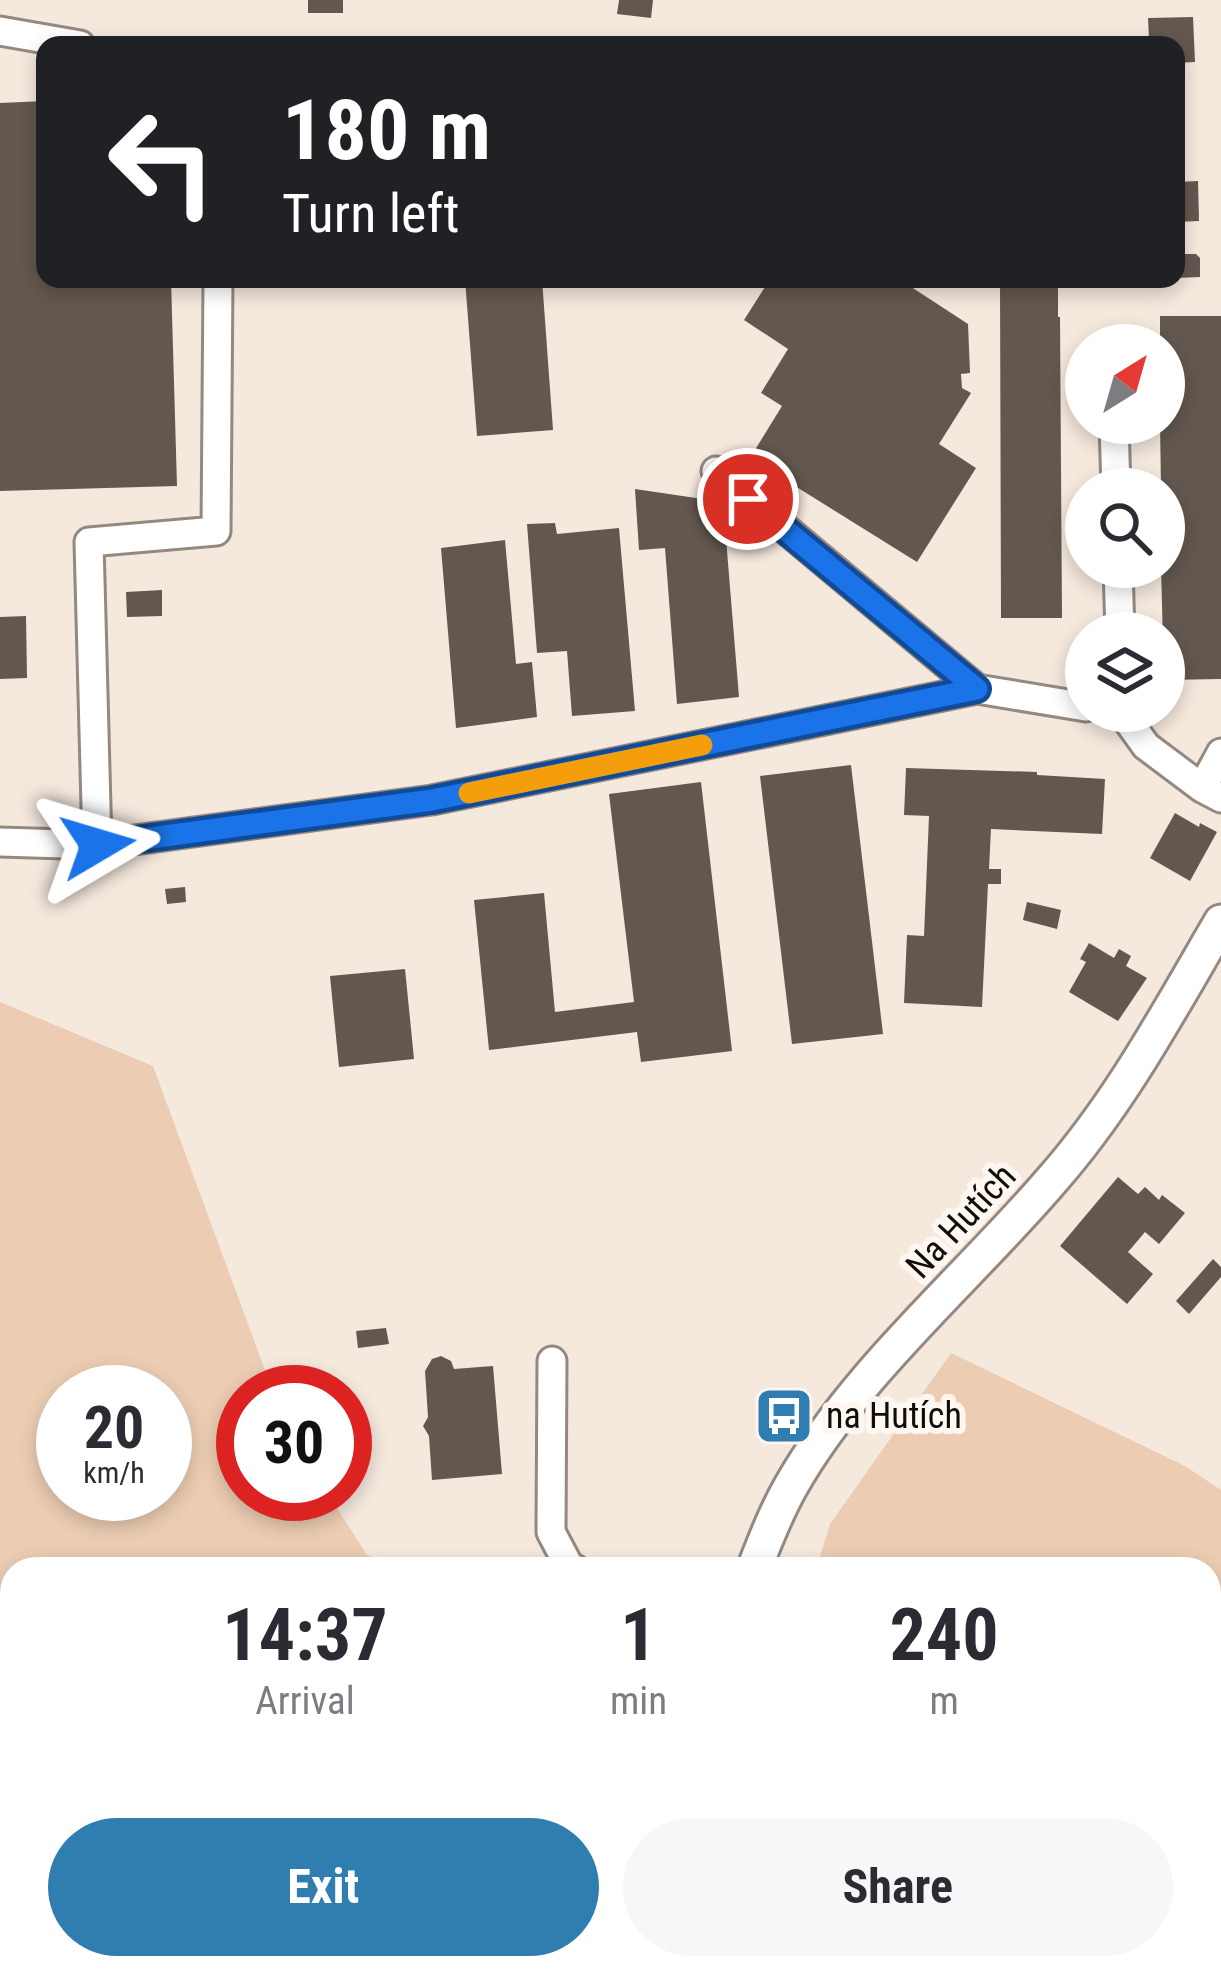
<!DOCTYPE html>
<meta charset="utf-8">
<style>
:root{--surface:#fff;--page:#f7f7f7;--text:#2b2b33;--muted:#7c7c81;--accent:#307eb0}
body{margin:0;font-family:"Roboto Condensed",sans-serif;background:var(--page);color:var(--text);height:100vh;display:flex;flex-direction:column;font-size:45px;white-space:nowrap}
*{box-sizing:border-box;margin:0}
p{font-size:39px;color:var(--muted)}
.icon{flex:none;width:66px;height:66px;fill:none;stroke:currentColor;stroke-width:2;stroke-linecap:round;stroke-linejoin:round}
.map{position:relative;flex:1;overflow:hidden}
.sheet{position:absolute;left:0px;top:1557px;width:1221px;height:423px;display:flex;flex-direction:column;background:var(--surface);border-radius:36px 36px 0 0;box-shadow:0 6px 18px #0003}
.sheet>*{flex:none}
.hud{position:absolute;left:36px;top:36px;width:1149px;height:252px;border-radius:24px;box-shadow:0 6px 18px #0003;background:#202124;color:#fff;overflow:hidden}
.needle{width:78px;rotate:37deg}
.controls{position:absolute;left:1065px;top:324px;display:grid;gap:24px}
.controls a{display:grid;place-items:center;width:120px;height:120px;border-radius:50%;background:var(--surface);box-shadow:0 6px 18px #0003;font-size:60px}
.speed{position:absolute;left:36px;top:1365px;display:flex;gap:24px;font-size:60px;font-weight:700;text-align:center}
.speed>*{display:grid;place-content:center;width:156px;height:156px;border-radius:50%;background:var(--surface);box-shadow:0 6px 18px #0003;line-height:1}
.speed small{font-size:30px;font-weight:400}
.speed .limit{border:18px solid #d22;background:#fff;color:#111}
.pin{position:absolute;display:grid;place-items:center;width:102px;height:102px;color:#fff;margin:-51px;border:6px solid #fff;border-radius:50%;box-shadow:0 3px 12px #0007}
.me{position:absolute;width:132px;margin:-66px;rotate:83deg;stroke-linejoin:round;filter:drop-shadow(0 0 9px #0008)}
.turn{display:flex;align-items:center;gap:42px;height:252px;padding:0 48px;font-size:54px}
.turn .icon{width:156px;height:156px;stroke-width:2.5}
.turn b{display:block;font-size:84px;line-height:102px}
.eta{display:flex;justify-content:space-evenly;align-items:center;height:204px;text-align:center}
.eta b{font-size:72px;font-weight:700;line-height:84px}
.cta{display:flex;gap:24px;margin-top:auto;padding:24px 48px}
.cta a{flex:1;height:138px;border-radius:72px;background:var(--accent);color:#fff;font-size:48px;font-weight:700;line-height:138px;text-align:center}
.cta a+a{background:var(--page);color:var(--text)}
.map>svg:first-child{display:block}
</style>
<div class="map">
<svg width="1221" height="1979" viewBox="0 0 1221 1979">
<rect width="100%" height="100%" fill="#f5e8dd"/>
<!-- green -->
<path fill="#eccdb3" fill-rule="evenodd" d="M0 1002 153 1066 273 1392H243V1494H328L367 1555 402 1569H12V1968H1209V1569H816L830 1524 951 1353 1185 1466 1221 1490V1979H0ZM63 1392H165V1494H63Z"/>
<!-- building -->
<path fill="#63584f" d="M308 0H343V13H308Z
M619 0H653L651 18 617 14Z
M1193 17 1195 62 1176 63V45H1136V40H1149L1148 18Z
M45 101V279H171L177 486 0 491V103Z
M1198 181 1199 221 1176 222V182Z
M1176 254H1196L1200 258V277L1176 278Z
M465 279H542L553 430 477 436Z
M770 279H899L968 324 970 373 961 374 962 388 971 393 939 444 976 468 917 562 750 458 782 406 761 393 788 349 744 320Z
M1050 279H1058V317H1060L1062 618H1001L1000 280Z
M1160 316H1221V679L1164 680 1161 567H1164V489H1161L1160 423H1164V345H1160Z
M635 489 723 502 739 697 677 704 665 548 639 550Z
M555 523 557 534 619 528 635 711 572 716 567 651 537 653 527 524Z
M505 540 516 664 532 662 537 717 456 728 441 548Z
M162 590V616L127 617 126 592Z
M26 616 27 678 0 679V617Z
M851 765 883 1034 792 1044 760 776Z
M906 768 1037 772V775L1105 779 1102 834 991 829 989 869H1001V884H988L982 1007 904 1003 907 935 924 936 929 816 904 815Z
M701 782 732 1051 641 1062 637 1032 489 1050 474 900 544 893 555 1012 634 1002 609 794Z
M1175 813 1199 827 1200 823 1217 832 1190 881 1150 858Z
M185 887 186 902 167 904 165 889Z
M1027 902 1061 910 1057 929 1023 920Z
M1089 943 1114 958 1119 949 1131 956 1126 966 1147 978 1118 1021 1069 992 1086 962 1080 959Z
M405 969 414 1059 339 1067 330 976Z
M1118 1177 1138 1194 1145 1187 1159 1200 1162 1195 1185 1213 1159 1244 1145 1232 1128 1252 1153 1274 1127 1304 1060 1246Z
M1213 1259 1221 1267V1277L1189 1314 1176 1301Z
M386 1328 389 1344 358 1348 356 1331Z
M441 1356 451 1361 454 1369 493 1366 502 1474 432 1480 429 1436 423 1426 428 1417 425 1371 432 1359Z"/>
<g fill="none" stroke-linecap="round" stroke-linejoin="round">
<!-- minor casing -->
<g stroke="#94887f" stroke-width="33">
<path id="minor" d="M0 31 80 45
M1114 423 1116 489
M716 471 977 689
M1118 567 1120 633
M1106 711 1123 714 1146 746 1202 788 1221 798
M1202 788 1221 753
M0 842 97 845 432 800 977 689 1086 707
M97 845 89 542 216 531 218 279
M552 1361 551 1532 570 1568 575 1569"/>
</g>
<!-- tertiary casing -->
<g stroke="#94887f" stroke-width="39">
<path id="tertiary" d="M754 1569C765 1541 776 1512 791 1486 855 1373 967 1279 1051 1181 1120 1103 1169 1011 1221 922
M683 1979 685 1968"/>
</g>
<!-- minor -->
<use href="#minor" stroke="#fff" stroke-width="27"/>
<!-- tertiary -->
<use href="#tertiary" stroke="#fff" stroke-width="33"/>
</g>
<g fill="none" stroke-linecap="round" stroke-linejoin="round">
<!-- route casing -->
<g stroke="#114b97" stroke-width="30">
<path id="route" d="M98 845 432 800 977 689 748 499"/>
</g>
<!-- route -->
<use href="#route" stroke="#1a73e8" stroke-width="21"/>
<!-- slow -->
<path stroke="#f59e0b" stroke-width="21" d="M469 793 702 745"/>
</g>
<!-- icons -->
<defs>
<g id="bus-square" transform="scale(3)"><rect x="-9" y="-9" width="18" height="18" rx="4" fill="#307eb0" stroke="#fef6f0"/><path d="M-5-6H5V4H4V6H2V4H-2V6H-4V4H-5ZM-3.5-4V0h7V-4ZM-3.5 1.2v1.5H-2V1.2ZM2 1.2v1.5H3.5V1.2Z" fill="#fff"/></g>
</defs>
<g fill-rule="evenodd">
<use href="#bus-square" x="784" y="1416"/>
</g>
<g text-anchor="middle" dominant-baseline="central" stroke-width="12" stroke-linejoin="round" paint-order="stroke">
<!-- street labels -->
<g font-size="36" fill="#100c08" stroke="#fef6f0">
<text transform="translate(961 1221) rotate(-47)">Na Hutích</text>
</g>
<!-- poi labels -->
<g font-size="36" fill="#100c08" stroke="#fef6f0" text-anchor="start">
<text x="826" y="1416">na Hutích</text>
</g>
</g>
</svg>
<div class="controls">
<a><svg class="needle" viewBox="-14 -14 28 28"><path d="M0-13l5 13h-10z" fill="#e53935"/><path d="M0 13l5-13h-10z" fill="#7c7c81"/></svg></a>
<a><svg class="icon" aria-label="search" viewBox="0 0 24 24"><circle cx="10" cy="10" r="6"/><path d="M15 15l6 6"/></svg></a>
<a><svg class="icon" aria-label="layers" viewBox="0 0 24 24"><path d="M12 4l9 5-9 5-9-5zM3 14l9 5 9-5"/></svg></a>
</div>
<div class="speed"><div>20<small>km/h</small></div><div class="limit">30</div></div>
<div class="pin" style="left:748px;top:499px;background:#d93025"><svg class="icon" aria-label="arrive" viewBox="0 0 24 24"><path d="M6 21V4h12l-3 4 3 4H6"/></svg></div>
<svg class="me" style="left:98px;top:845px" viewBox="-20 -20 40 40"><path d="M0-17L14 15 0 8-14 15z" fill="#1a73e8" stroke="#fff" stroke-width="4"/></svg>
<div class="hud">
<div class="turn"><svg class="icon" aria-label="left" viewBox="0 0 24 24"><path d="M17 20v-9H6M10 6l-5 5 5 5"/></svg><div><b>180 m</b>Turn left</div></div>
</div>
<section class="sheet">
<div class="eta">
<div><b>14:37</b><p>Arrival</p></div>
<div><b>1</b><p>min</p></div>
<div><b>240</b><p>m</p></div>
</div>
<div class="cta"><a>Exit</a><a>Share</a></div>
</section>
</div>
